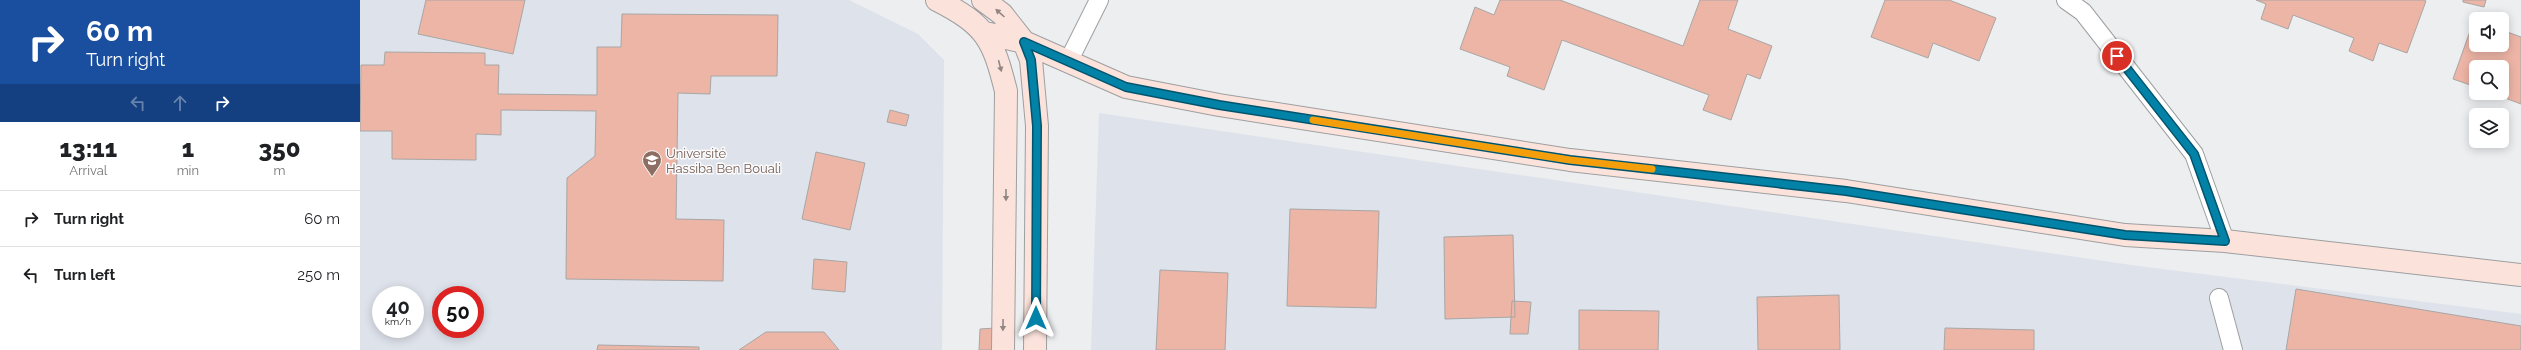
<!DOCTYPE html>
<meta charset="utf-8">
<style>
:root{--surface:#fff;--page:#f2f2f2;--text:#202124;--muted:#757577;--line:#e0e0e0}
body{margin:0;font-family:Raleway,sans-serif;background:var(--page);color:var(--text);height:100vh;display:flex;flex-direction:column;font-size:15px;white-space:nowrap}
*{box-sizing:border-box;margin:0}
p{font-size:13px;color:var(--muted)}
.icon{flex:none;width:22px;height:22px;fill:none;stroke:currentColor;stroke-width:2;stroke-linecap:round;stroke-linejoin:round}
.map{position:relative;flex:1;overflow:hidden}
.side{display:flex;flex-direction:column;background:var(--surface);width:360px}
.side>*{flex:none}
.guide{background:#1a4fa0;color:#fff;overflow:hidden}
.controls{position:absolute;left:2109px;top:12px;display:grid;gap:8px}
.controls a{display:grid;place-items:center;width:40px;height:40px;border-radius:6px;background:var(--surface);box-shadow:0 2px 10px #0003;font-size:20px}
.speed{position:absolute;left:12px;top:286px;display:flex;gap:8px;font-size:20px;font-weight:700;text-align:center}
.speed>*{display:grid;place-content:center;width:52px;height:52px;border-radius:50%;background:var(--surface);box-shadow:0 2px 10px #0003;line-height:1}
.speed small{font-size:10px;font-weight:400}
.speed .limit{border:6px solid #d22;background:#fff;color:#111}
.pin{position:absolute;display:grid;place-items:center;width:34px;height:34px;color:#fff;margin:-17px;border:2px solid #fff;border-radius:50%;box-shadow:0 1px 4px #0007}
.me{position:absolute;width:44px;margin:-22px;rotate:0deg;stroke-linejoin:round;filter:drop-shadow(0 0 3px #0008)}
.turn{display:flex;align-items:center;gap:14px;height:84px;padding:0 20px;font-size:18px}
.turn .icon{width:52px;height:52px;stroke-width:2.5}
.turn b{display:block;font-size:28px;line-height:34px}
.lanes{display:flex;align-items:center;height:38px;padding:0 20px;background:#0003;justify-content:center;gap:20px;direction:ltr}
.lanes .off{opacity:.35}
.eta{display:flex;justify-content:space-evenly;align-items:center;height:68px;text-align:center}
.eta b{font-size:24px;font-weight:800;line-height:28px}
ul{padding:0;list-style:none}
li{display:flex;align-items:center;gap:12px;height:56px;padding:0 20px;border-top:1px solid var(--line)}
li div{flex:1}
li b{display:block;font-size:15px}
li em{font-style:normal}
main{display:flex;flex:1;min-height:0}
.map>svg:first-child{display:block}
</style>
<main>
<section class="side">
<div class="guide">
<div class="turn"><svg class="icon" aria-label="right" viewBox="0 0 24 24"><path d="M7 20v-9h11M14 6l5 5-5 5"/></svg><div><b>60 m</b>Turn right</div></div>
<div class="lanes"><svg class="icon off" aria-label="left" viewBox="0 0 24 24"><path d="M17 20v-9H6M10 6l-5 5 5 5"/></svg><svg class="icon off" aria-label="ahead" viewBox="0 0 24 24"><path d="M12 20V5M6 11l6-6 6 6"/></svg><svg class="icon" aria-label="right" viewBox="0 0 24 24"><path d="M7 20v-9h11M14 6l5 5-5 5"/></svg></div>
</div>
<div class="eta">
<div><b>13:11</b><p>Arrival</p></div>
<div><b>1</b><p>min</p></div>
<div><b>350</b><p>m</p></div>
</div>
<ul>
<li><svg class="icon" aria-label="right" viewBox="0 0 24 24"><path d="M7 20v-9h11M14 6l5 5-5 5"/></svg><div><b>Turn right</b></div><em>60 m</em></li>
<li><svg class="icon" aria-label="left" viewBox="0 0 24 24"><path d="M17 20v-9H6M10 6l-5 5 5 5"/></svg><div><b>Turn left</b></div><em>250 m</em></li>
</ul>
</section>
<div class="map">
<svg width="2161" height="350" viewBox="0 0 2161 350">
<rect width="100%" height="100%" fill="#edeef0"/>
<!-- built -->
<path fill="#dee2eb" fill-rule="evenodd" d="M0 0H489L558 34 584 60 582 350H0ZM21 295H55V329H21ZM81 295H115V329H81Z
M739 113 1778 266 2161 314V350H731Z"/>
<!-- building -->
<path fill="#edb5a6" stroke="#a8a6a5" d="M66 0H165L153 54 58 34Z
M1140 0H1200L1323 46 1340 0H1378L1368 29 1412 46 1400 79 1387 74 1371 120 1343 110 1349 95 1202 40 1184 90 1147 76 1150 67 1100 49 1115 7 1134 15Z
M1525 0H1589L1636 18 1619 61 1573 43 1568 58 1511 37Z
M1896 0H2064L2066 1 2047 53 2019 43 2013 61 1989 51 1994 38 1933 15 1928 29 1901 19 1906 4Z
M2103 0H2126L2124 7 2103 2Z
M262 14 418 15 417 76H351L350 94 318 93 316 219 364 220 363 281 206 279 207 178 235 156 236 111 141 110V135L116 134V160L32 159V131H0L1 65H24L25 52 125 53V65H139L138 94 237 95V47H261Z
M2114 20 2116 45H2142V30L2161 37V104L2132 93H2142V67H2116V87L2093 79Z
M530 110 549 115 546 126 527 122Z
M456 152 505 163 490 230 442 219Z
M930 209 1019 211 1016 308 927 306Z
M1153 235 1155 317 1085 319 1084 237Z
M454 259 487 262 485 292 452 289Z
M800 270 868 273 865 350H796Z
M1936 289 2161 326V350H1926Z
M1479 295 1480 350H1398L1397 297Z
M1152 301 1171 302 1168 334H1150Z
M1219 310 1299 311 1298 350H1219Z
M635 328V350H619L620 329Z
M1585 328 1674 330V350H1584Z
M406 332H464L479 350H379Z
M238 345 339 347V350H237Z"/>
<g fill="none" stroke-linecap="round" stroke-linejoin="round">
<!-- lane casing -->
<g stroke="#9e9fa0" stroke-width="20">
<path id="lane" d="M1706 0 1723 12 1834 154 1865 241
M708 62 739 0
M1859 298 1873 350"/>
</g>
<!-- secondary casing -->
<g stroke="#9e9fa0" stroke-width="24">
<path id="secondary" d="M577 0C626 25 633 39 646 91L643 350
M623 0 642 14 664 42 671 60 677 126 675 350
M625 33 664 42 766 87 859 105 1210 160 1486 191 1765 235 1865 241 2161 275"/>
</g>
<!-- lane -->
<use href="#lane" stroke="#fff" stroke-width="18"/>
<!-- secondary -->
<use href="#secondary" stroke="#fbe2db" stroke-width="22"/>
</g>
<!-- one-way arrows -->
<defs><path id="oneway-solid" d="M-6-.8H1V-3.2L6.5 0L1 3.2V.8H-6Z"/></defs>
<g fill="#918683">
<use href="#oneway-solid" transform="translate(640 13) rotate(-138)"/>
<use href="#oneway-solid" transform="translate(640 66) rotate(76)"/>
<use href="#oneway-solid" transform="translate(646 195) rotate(90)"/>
<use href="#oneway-solid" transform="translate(643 325) rotate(91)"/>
</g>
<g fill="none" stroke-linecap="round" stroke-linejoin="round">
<!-- route casing -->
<g stroke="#02546d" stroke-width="10">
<path id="route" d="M676 318 677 126 671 60 664 42 766 87 859 105 1210 160 1486 191 1765 235 1865 241 1834 154 1757 56"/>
</g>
<!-- route -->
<use href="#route" stroke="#0382a7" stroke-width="7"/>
<!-- slow -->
<path stroke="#f59e0b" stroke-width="7" d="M953 120 1210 160 1292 169"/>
</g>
<!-- icons -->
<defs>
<g id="university-pin" transform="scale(1)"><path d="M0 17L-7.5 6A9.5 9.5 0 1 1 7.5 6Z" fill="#8d6e63" stroke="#fafbfd"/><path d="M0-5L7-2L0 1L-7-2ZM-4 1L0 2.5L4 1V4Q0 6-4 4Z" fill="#fff"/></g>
</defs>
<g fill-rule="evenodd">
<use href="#university-pin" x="292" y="160"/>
</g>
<g text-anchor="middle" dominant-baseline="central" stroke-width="3" stroke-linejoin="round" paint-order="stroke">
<!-- education labels -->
<g font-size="13" fill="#785e54" stroke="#fafbfd" text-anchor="start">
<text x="306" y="153">Université<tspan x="306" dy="15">Hassiba Ben Bouali</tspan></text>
</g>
</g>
</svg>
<div class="controls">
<a><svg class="icon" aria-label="sound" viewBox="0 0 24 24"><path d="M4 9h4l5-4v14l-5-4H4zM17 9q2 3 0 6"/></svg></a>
<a><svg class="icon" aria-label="search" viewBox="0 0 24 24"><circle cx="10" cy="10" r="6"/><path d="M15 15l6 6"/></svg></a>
<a><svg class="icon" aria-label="layers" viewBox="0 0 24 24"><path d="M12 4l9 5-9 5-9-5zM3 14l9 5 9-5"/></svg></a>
</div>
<div class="speed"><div>40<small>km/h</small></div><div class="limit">50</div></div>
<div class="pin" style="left:1757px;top:56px;background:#d93025"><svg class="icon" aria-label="arrive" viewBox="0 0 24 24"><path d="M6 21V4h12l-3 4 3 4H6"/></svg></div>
<svg class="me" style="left:676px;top:318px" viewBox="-20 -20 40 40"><path d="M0-17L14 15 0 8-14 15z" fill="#0382a7" stroke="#fff" stroke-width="4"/></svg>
</div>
</main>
